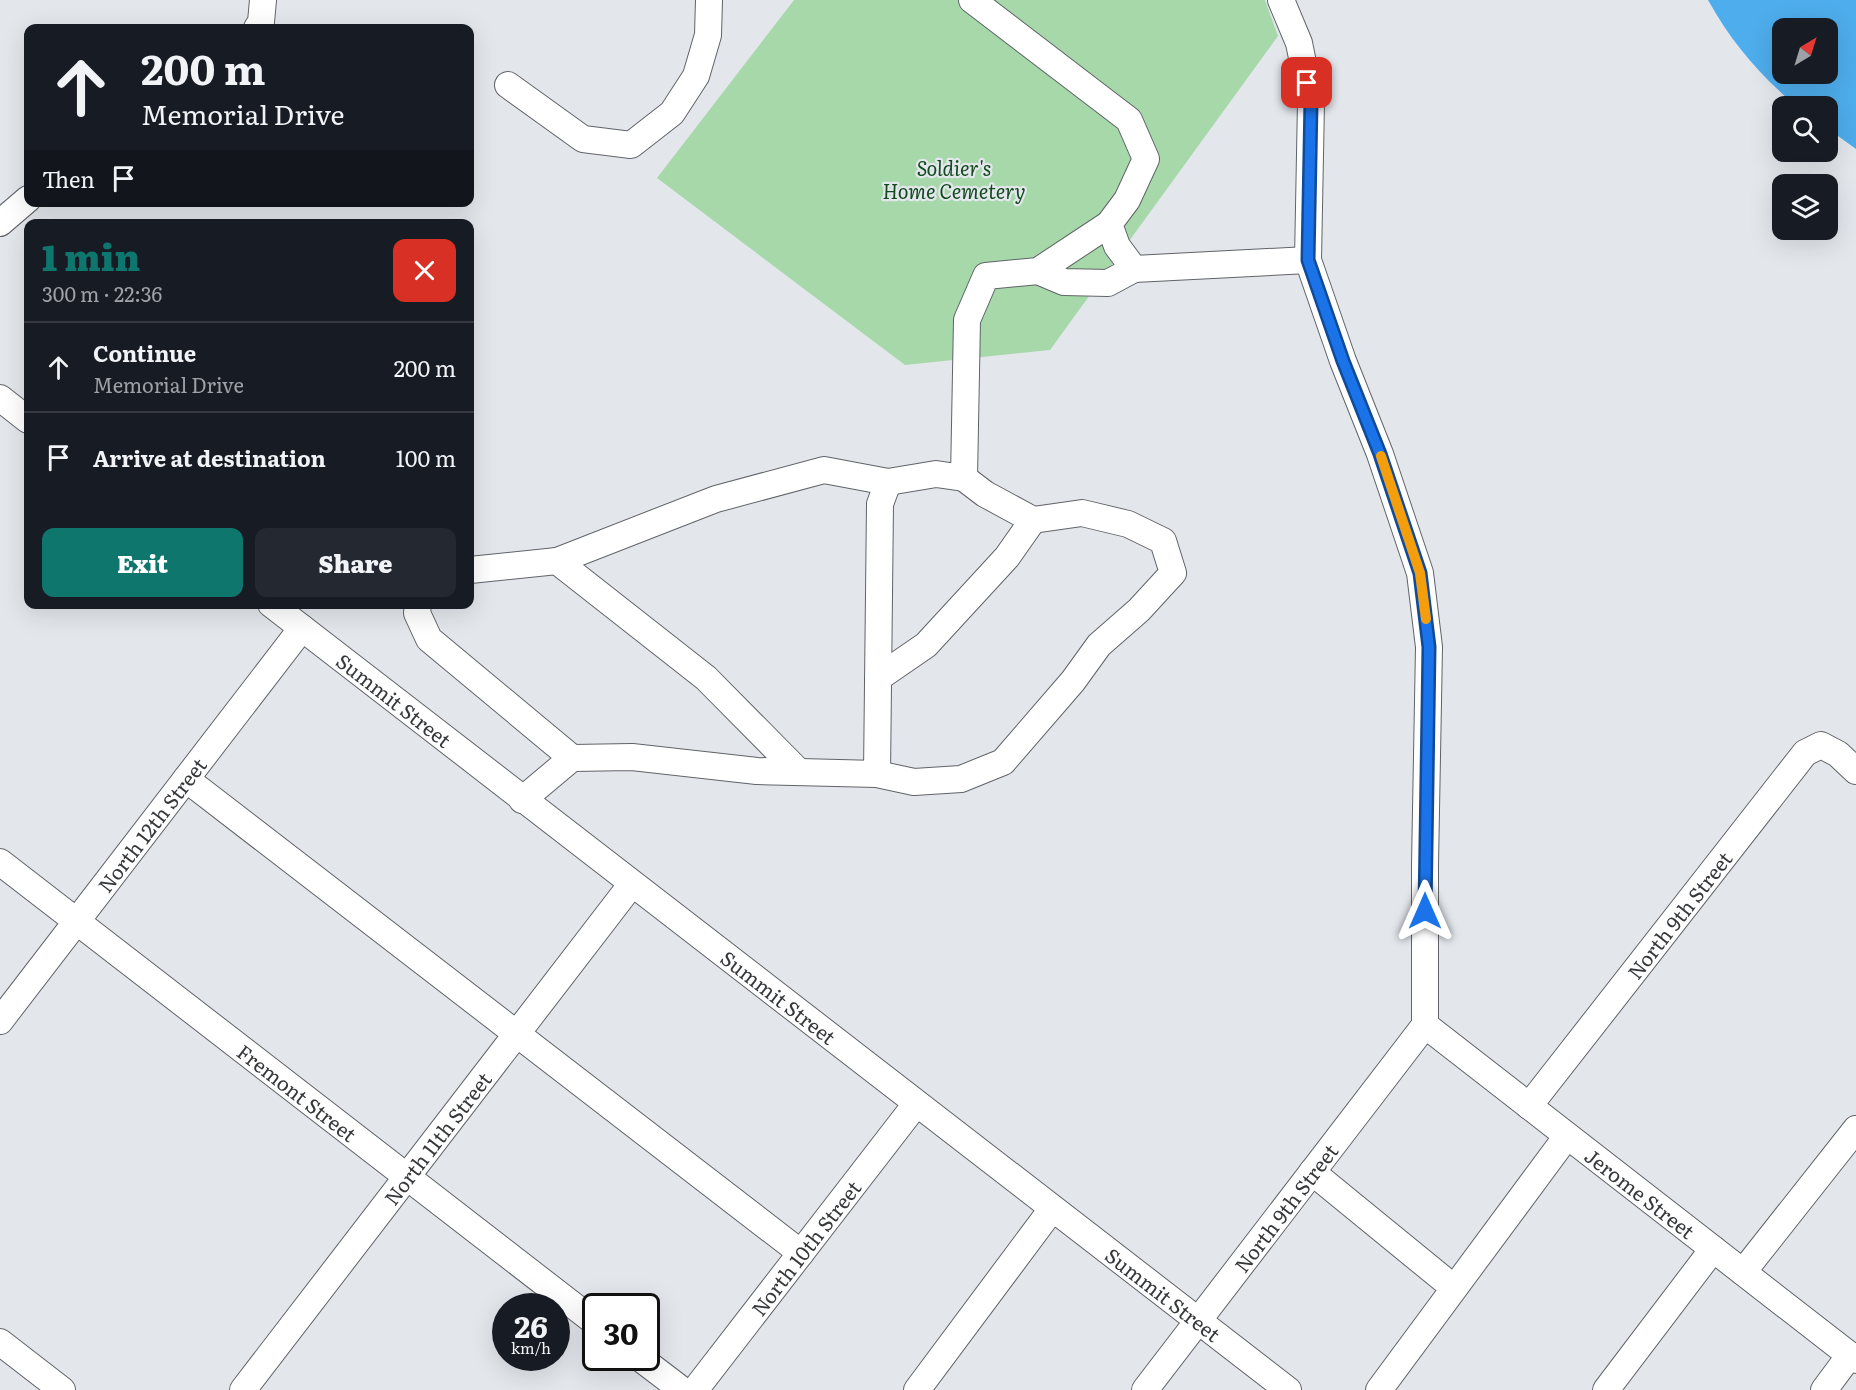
<!DOCTYPE html>
<meta charset="utf-8">
<style>
:root{--surface:#171b24;--page:#242831;--text:#f1f3f6;--muted:#9ea1a6;--line:#363941;--accent:#0f766e}
body{margin:0;font-family:Literata,serif;background:var(--page);color:var(--text);height:100vh;display:flex;flex-direction:column;font-size:22px;white-space:nowrap}
*{box-sizing:border-box;margin:0}
p{font-size:20px;color:var(--muted)}
.icon{flex:none;width:33px;height:33px;fill:none;stroke:currentColor;stroke-width:2;stroke-linecap:round;stroke-linejoin:round}
.map{position:relative;flex:1;overflow:hidden}
.drawer{position:absolute;left:24px;top:219px;width:450px;height:390px;display:flex;flex-direction:column;background:var(--surface);border-radius:12px;box-shadow:0 6px 24px #0002}
.drawer>*{flex:none}
.banner{position:absolute;left:24px;top:24px;width:450px;height:183px;border-radius:12px;box-shadow:0 6px 24px #0002;background:#171b24;color:var(--text);overflow:hidden}
.needle{width:39px;rotate:38deg}
.tools{position:absolute;left:1772px;top:18px;display:grid;gap:12px}
.tools a{display:grid;place-items:center;width:66px;height:66px;border-radius:12px;background:var(--surface);box-shadow:0 6px 24px #0002;font-size:30px}
.speed{position:absolute;left:492px;top:1293px;display:flex;gap:12px;font-size:30px;font-weight:700;text-align:center}
.speed>*{display:grid;place-content:center;width:78px;height:78px;border-radius:50%;background:var(--surface);box-shadow:0 6px 24px #0002;line-height:1}
.speed small{font-size:15px;font-weight:400}
.speed .limit{border:3px solid #111;border-radius:9px;background:#fff;color:#111}
.pin{position:absolute;display:grid;place-items:center;width:51px;height:51px;color:#fff;margin:-26px;border-radius:12px;box-shadow:0 3px 9px #0006}
.me{position:absolute;width:66px;margin:-33px;rotate:0deg;stroke-linejoin:round;filter:drop-shadow(0 0 4px #0008)}
.turn{display:flex;align-items:center;gap:21px;height:126px;padding:0 18px;font-size:27px}
.turn .icon{width:78px;height:78px;stroke-width:2.5}
.turn b{display:block;font-size:42px;line-height:51px}
.then{display:flex;align-items:center;height:57px;padding:0 18px;background:#0003;gap:12px;font-size:22px}
.round{display:grid;place-items:center;flex:none;width:63px;height:63px;border-radius:12px;background:var(--page)}
.summary{display:flex;align-items:center;justify-content:space-between;height:102px;padding:0 18px}
h1{font-size:36px;font-weight:800;line-height:45px;color:var(--accent)}
.primary-button{display:flex;gap:12px;margin-top:auto;padding:12px 18px}
.primary-button a{flex:1;height:69px;border-radius:12px;background:var(--accent);color:#fff;font-size:24px;font-weight:800;line-height:69px;text-align:center}
.primary-button a+a{background:var(--page);color:var(--text)}
ul{padding:0;list-style:none}
li{display:flex;align-items:center;gap:18px;height:90px;padding:0 18px;border-top:2px solid var(--line)}
li div{flex:1}
li b{display:block;font-size:22px}
li em{font-style:normal}
.map>svg:first-child{display:block}
</style>
<div class="map">
<svg width="1856" height="1390" viewBox="0 0 1856 1390">
<rect width="100%" height="100%" fill="#e3e7ec"/>
<!-- green -->
<path fill="#a6d8aa" d="M794 0H1265L1278 36 1050 350 905 365 657 178Z"/>
<!-- water -->
<path fill="#4eadec" fill-rule="evenodd" d="M1708 0H1856V149L1827 128V106H1796C1759 74 1732 43 1708 0ZM1782 28H1827V74H1782Z"/>
<g fill="none" stroke-linecap="round" stroke-linejoin="round">
<!-- minor casing -->
<g stroke="#606468" stroke-width="28">
<g id="minor">
<path d="M972 0 1129 120 1146 159 1127 200 1109 224 1117 246 1134 269 1308 260"/>
<path d="M1281 0 1299 43 1311 102 1308 260 1343 361 1380 454 1420 573 1429 647 1425 865V1025"/>
<path d="M257 28 261 22 263 0"/>
<path d="M508 85 583 139 631 145 672 113 696 76 708 35 709 0"/>
<path d="M0 223 28 199"/>
<path d="M1038 271 1064 282 1108 283 1134 269"/>
<path d="M0 398 28 420"/>
<path d="M557 561 706 678 799 772"/>
<path d="M470 570 557 561 716 499 824 470 888 482 936 474 964 478 967 320 986 276 1038 271 1109 224"/>
<path id="s1" d="M271 604 1288 1390"/>
<path d="M418 604 417 613 429 639 572 758 522 800"/>
<path d="M878 678 926 645 1007 557 1033 520 985 494 964 478"/>
<path d="M572 758 632 757 757 771 877 774 880 504 888 482"/>
<path d="M877 774 914 782 961 779 1003 762 1073 681 1099 645 1139 610 1173 573 1163 541 1128 524 1082 513 1033 520"/>
<path d="M186 779 801 1253"/>
<path id="s2" d="M0 862 596 1323"/>
<path id="s3" d="M0 1021 302 628"/>
<path id="s4" d="M1425 1025 1856 1360"/>
<path id="s5" d="M1529 1106 1805 753 1821 745 1838 754 1856 771"/>
<path d="M1312 1172 1454 1288"/>
<path d="M1743 1272 1856 1129"/>
<path d="M0 1342 62 1390"/>
<path d="M640 1358 682 1390"/>
<path id="s6" d="M243 1390 631 885"/>
<path id="s7" d="M695 1390 916 1104"/>
<path d="M917 1390 1052 1209"/>
<path id="s8" d="M1145 1390 1425 1025"/>
<path d="M1379 1390 1567 1136"/>
<path d="M1606 1390 1713 1249"/>
<path d="M1824 1390 1850 1355"/>
</g>
</g>
<!-- minor -->
<use href="#minor" stroke="#fff" stroke-width="26"/>
</g>
<g fill="none" stroke-linecap="round" stroke-linejoin="round">
<!-- route casing -->
<g stroke="#114b97" stroke-width="15">
<path id="route" d="M1307 83 1311 102 1308 260 1343 361 1380 454 1420 573 1429 647 1425 911"/>
</g>
<!-- route -->
<use href="#route" stroke="#1a73e8" stroke-width="10"/>
<!-- slow -->
<path stroke="#f59e0b" stroke-width="10" d="M1381 456 1420 573 1426 619"/>
</g>
<g text-anchor="middle" dominant-baseline="central" stroke-width="4.5" stroke-linejoin="round" paint-order="stroke">
<!-- park labels -->
<g font-size="20" font-style="italic" fill="#114a1d" stroke="#e3e7ec">
<text x="954" y="167">Soldier's<tspan x="954" dy="23">Home Cemetery</tspan></text>
</g>
<!-- street labels -->
<g font-size="20" fill="#36383a" stroke="#e3e7ec">
<text stroke="none"><textPath href="#s1" startOffset="156">Summit Street</textPath></text>
<text stroke="none"><textPath href="#s3" startOffset="248">North 12th Street</textPath></text>
<text stroke="none"><textPath href="#s5" startOffset="243">North 9th Street</textPath></text>
<text stroke="none"><textPath href="#s1" startOffset="642">Summit Street</textPath></text>
<text stroke="none"><textPath href="#s2" startOffset="376">Fremont Street</textPath></text>
<text stroke="none"><textPath href="#s6" startOffset="318">North 11th Street</textPath></text>
<text stroke="none"><textPath href="#s4" startOffset="273">Jerome Street</textPath></text>
<text stroke="none"><textPath href="#s8" startOffset="230">North 9th Street</textPath></text>
<text stroke="none"><textPath href="#s7" startOffset="180">North 10th Street</textPath></text>
<text stroke="none"><textPath href="#s1" startOffset="1128">Summit Street</textPath></text>
</g>
</g>
</svg>
<div class="tools">
<a><svg class="needle" viewBox="-14 -14 28 28"><path d="M0-13l5 13h-10z" fill="#e53935"/><path d="M0 13l5-13h-10z" fill="#9ea1a6"/></svg></a>
<a><svg class="icon" aria-label="search" viewBox="0 0 24 24"><circle cx="10" cy="10" r="6"/><path d="M15 15l6 6"/></svg></a>
<a><svg class="icon" aria-label="layers" viewBox="0 0 24 24"><path d="M12 4l9 5-9 5-9-5zM3 14l9 5 9-5"/></svg></a>
</div>
<div class="speed"><div>26<small>km/h</small></div><div class="limit">30</div></div>
<div class="pin" style="left:1307px;top:83px;background:#d93025"><svg class="icon" aria-label="arrive" viewBox="0 0 24 24"><path d="M6 21V4h12l-3 4 3 4H6"/></svg></div>
<svg class="me" style="left:1425px;top:911px" viewBox="-20 -20 40 40"><path d="M0-17L14 15 0 8-14 15z" fill="#1a73e8" stroke="#fff" stroke-width="4"/></svg>
<div class="banner">
<div class="turn"><svg class="icon" aria-label="ahead" viewBox="0 0 24 24"><path d="M12 20V5M6 11l6-6 6 6"/></svg><div><b>200 m</b>Memorial Drive</div></div>
<div class="then">Then<svg class="icon" aria-label="arrive" viewBox="0 0 24 24"><path d="M6 21V4h12l-3 4 3 4H6"/></svg></div>
</div>
<section class="drawer">
<div class="summary"><div><h1>1 min</h1><p>300 m · 22:36</p></div><a class="round" style="background:#d93025;color:#fff"><svg class="icon" aria-label="close" viewBox="0 0 24 24"><path d="M6 6l12 12M18 6L6 18"/></svg></a></div>
<ul>
<li><svg class="icon" aria-label="ahead" viewBox="0 0 24 24"><path d="M12 20V5M6 11l6-6 6 6"/></svg><div><b>Continue</b><p>Memorial Drive</p></div><em>200 m</em></li>
<li><svg class="icon" aria-label="arrive" viewBox="0 0 24 24"><path d="M6 21V4h12l-3 4 3 4H6"/></svg><div><b>Arrive at destination</b></div><em>100 m</em></li>
</ul>
<div class="primary-button"><a>Exit</a><a>Share</a></div>
</section>
</div>
